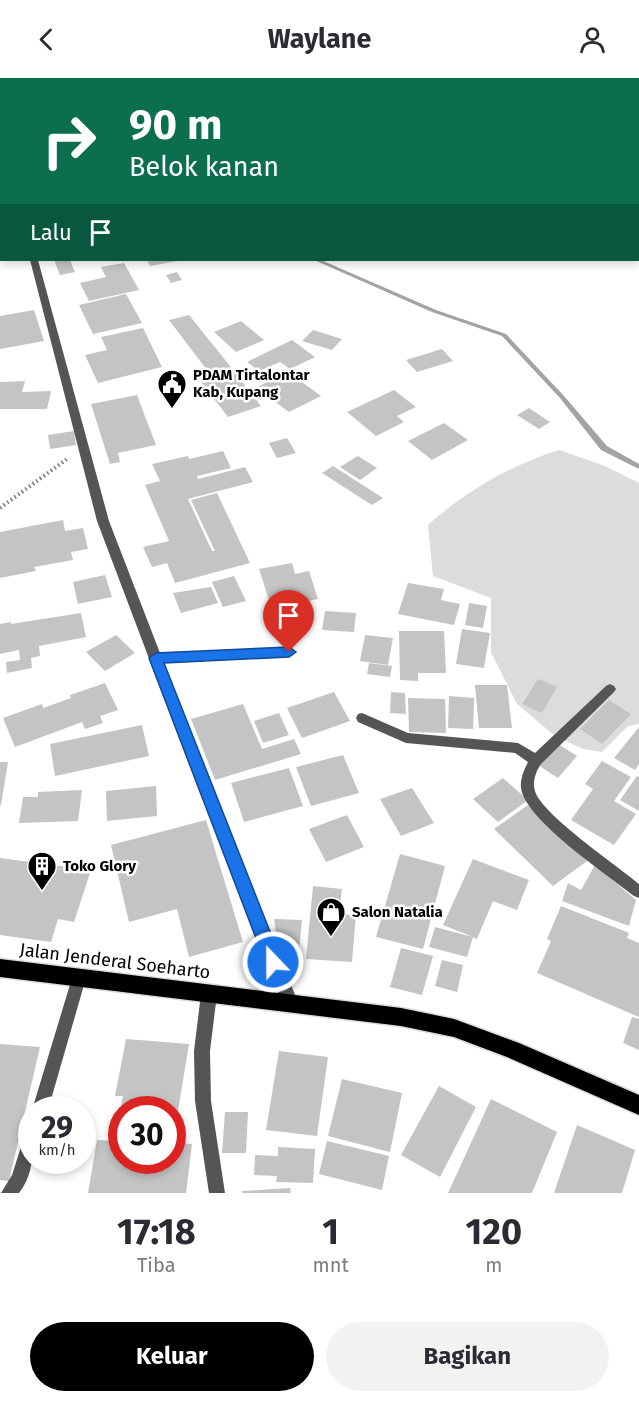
<!DOCTYPE html>
<html lang="id">
<style>
:root{--surface:#fff;--page:#f2f2f3;--text:#2b2b33;--muted:#7c7c81;--accent:#000}
body{margin:0;font-family:"Fira Sans",sans-serif;background:var(--page);color:var(--text);height:100vh;display:flex;flex-direction:column;font-size:22px;white-space:nowrap}
*{box-sizing:border-box;margin:0}
p{font-size:20px;color:var(--muted)}
.icon{flex:none;width:33px;height:33px;fill:none;stroke:currentColor;stroke-width:2;stroke-linecap:round;stroke-linejoin:round}
.map{position:relative;height:1115px;overflow:hidden}
.drawer{display:flex;flex-direction:column;background:var(--surface);flex:1}
.drawer>*{flex:none}
.banner{position:absolute;left:0px;top:0px;width:639px;height:183px;box-shadow:0 3px 9px #0003;background:#0b6e4f;color:#fff;overflow:hidden}
.speed{position:absolute;left:18px;top:1018px;display:flex;gap:12px;font-size:30px;font-weight:700;text-align:center}
.speed>*{display:grid;place-content:center;width:78px;height:78px;border-radius:50%;background:var(--surface);box-shadow:0 3px 9px #0003;line-height:1}
.speed small{font-size:15px;font-weight:400}
.speed .limit{border:9px solid #d22;background:#fff;color:#111}
.pin{position:absolute;display:grid;place-items:center;width:51px;height:51px;color:#fff;margin:-62px -26px;border-radius:50% 50% 50% 0;rotate:-45deg;box-shadow:0 0 6px #0007}
.pin .icon{rotate:45deg}
.me{position:absolute;width:66px;margin:-33px;rotate:338deg;stroke-linejoin:round;filter:drop-shadow(0 0 4px #0008)}
.turn{display:flex;align-items:center;gap:21px;height:126px;padding:0 30px;font-size:27px}
.turn .icon{width:78px;height:78px;stroke-width:2.5}
.turn b{display:block;font-size:42px;line-height:51px}
.then{display:flex;align-items:center;height:57px;padding:0 30px;background:#0003;gap:12px;font-size:22px}
.eta{display:flex;justify-content:space-evenly;align-items:center;height:102px;text-align:center}
.eta b{font-size:36px;font-weight:700;line-height:42px}
.primary-button{display:flex;gap:12px;margin-top:auto;padding:12px 30px}
.primary-button a{flex:1;height:69px;border-radius:36px;background:var(--accent);color:#fff;font-size:24px;font-weight:700;line-height:69px;text-align:center}
.primary-button a+a{background:var(--page);color:var(--text)}
header{display:flex;justify-content:space-between;align-items:center;height:78px;padding:0 30px;background:var(--surface);font-size:27px;font-weight:700}
.map>svg:first-child{display:block}
</style>
<header><svg class="icon" aria-label="back" viewBox="0 0 24 24"><path d="M15 5l-7 7 7 7"/></svg>Waylane<svg class="icon" aria-label="person" viewBox="0 0 24 24"><circle cx="12" cy="8" r="4"/><path d="M4 21q1-7 8-7t8 7"/></svg></header>
<div class="map">
<svg width="639" height="1115" viewBox="0 0 639 1115">
<rect width="100%" height="100%" fill="#fff"/>
<!-- green -->
<path fill="#dcdcdc" d="M559 372 605 388 639 405V646L628 648 602 674 583 671 555 658 517 626 491 574V520L433 498 428 447C466 413 511 387 559 372Z"/>
<g fill="none" stroke-linecap="round" stroke-linejoin="round">
<!-- stream -->
<path fill="#a3a3a3" fill-rule="evenodd" d="M196 0H200V2H196Z
M314 182H321L436 232 506 256 564 318 607 368 639 386V391L601 372 560 320 502 258 432 234Z"/>
</g>
<!-- building -->
<path fill="#c4c4c4" d="M54 182H70L75 194 60 197Z
M147 182H177V183L150 188Z
M124 185 139 212 89 223 80 205 106 199 101 189Z
M177 194 182 202 171 205 166 197Z
M126 216 142 245 93 256 79 227Z
M34 232 44 263 0 271V238Z
M189 237 234 293 261 328 228 339 201 304 213 300 169 242Z
M241 243 264 262 236 274 214 254Z
M143 250 162 289 98 305 85 277 107 272 101 259Z
M313 252 342 261 332 272 302 263Z
M292 262 315 279 290 291 280 284 259 293 247 284Z
M442 271 453 283 417 294 406 282Z
M288 293 306 307 321 318 289 334 256 310Z
M25 303 22 314 51 313 47 331H0V304Z
M394 312 416 329 397 338 404 344 376 358 347 334Z
M137 317 156 367 118 375 120 384 110 386 91 326Z
M529 330 550 344 539 351 517 337Z
M444 345 468 362 432 382 408 363Z
M74 353 76 367 50 371 48 357Z
M287 360 296 375 277 380 269 365Z
M223 373 231 390 197 398 198 401 245 389 253 404 188 421 212 473H215L191 422 217 415 250 485 175 505 167 485 152 489 143 469 169 463 145 407 160 403 152 386 188 378 189 381Z
M358 378 377 390 360 402 340 389Z
M333 388 383 420 372 427 322 395Z
M63 442 65 453 83 450 88 471 71 474 73 482 34 489 36 493 0 500V454Z
M292 485 295 496 309 493 318 521 286 527 284 520 269 522 259 491Z
M105 497 112 519 78 526 73 504Z
M234 498 246 523 223 529 212 504Z
M408 505 444 511 441 522 460 526 454 547 398 536Z
M211 509 218 525 181 535 173 515Z
M469 525 487 528 483 550 465 547Z
M325 533 356 535 354 554 322 552Z
M81 535 86 559 39 568 40 578 31 580 32 590 7 595 6 584 20 582 19 572 0 576V546L11 544V546Z
M462 551 490 555 484 590 456 586Z
M399 553H444L446 595H418V603L400 602Z
M116 557 135 575 105 593 86 574Z
M365 557 393 560 388 587 360 583Z
M369 585 392 588 390 599 367 596Z
M538 601 557 609 542 635 522 626Z
M105 605 118 632 100 638 103 645 85 651 82 644 15 669 3 640 42 626 43 630 71 620 70 617Z
M475 607H507L512 650H479Z
M334 614 350 643 302 660 287 630Z
M391 614 405 615 406 636 390 635Z
M449 618 474 620 473 651 448 650Z
M408 620 445 621 446 655 409 654Z
M609 622 631 636 602 666 580 651Z
M243 626 262 671 294 661 301 676 215 702 191 641Z
M279 635 289 657 263 665 254 643Z
M142 647 149 678 55 698 50 666Z
M639 649V686L635 692 614 680Z
M558 666 577 678 558 700 538 687Z
M343 677 359 715 311 728 296 689Z
M602 683 631 699 614 723 636 736 614 767 571 742 593 711 585 706Z
M0 684H8L1 727H0Z
M289 690 303 728 244 744 231 705Z
M637 698 639 699V733L620 722Z
M503 700 528 722 498 744 473 721Z
M156 708 157 738 107 743 106 713Z
M412 710 434 745 401 758 380 721Z
M82 712 78 743 19 745 23 719H38V714Z
M528 727 587 783 553 808 494 751Z
M347 737 364 769 326 784 309 751Z
M206 742 243 864 189 879 177 831 129 844 111 767Z
M400 776 445 788 423 871 376 859Z
M0 780 91 792 74 844 58 841 51 864 0 857Z
M473 781 529 802 517 832 493 823 477 861 473 859 467 879 429 869 435 849 473 859 443 847Z
M595 787 636 822 629 848 562 823 568 805 581 812Z
M313 808 342 811 339 836 356 837 352 884 306 881Z
M561 828 629 855 627 860 639 865V939L537 895 551 863 547 861Z
M274 841 302 842 298 883 280 879Z
M401 870 433 878 422 917 390 909Z
M442 882 463 887 457 914 435 908Z
M632 939 639 941V972L623 965Z
M126 961 189 966 174 1057 172 1032H122V1053H116L123 1018H115Z
M0 966 40 969 9 1103 0 1102Z
M279 973 328 979 317 1058 266 1052Z
M342 1001 402 1015 390 1074 328 1058Z
M439 1008 476 1029 440 1099 401 1077Z
M491 1021 557 1054 532 1115H448Z
M225 1034H248L246 1075H222Z
M577 1047 635 1072 622 1115H554Z
M97 1062 122 1063V1083H172V1065L192 1066 186 1115H88Z
M327 1063 389 1078 382 1112 319 1096Z
M278 1069 315 1071 313 1105 276 1104 277 1098 254 1097 255 1077 278 1078Z
M290 1110 291 1115H242V1113Z"/>
<g fill="none" stroke-linecap="round" stroke-linejoin="round">
<!-- primary casing -->
<g stroke="#dbdbdb" stroke-width="3">
<path id="primary" d="M0 881 401 930 454 941 519 965 639 1017V1037L507 979 454 959 401 948 0 899Z"/>
</g>
<!-- path -->
<path stroke="#777" stroke-width="4" stroke-dasharray="1.5 3" stroke-linecap="butt" d="M0 430 67 381"/>
<!-- street -->
<path fill="#555" fill-rule="evenodd" d="M45 0H53L45 2Z
M30 182H38L109 443 160 575 289 569 293 571 295 574 293 577 289 579 163 584 299 927 296 932 291 934 286 932 283 927 198 710 97 443Z
M610 606 614 608 616 611 614 614 541 686C536 693 532 704 535 713 541 736 618 788 639 806V820L634 818C608 797 525 742 521 710 520 701 524 692 528 684L515 675 406 665 358 644 356 640 358 636 362 635 408 655 518 665 535 675 606 608Z
M79 893 84 895 86 900 48 1032H32L72 900 74 895Z
M209 909 214 911 217 916 210 973 211 1023 225 1115H209L195 1023 194 973 201 916 204 911Z
M32 1051C32 1075 35 1094 19 1115H1L12 1097 26 1053Z"/>
<!-- primary -->
<use href="#primary" fill="#000" fill-rule="evenodd"/>
</g>
<!-- route -->
<path fill="#1a73e8" stroke="#114b97" stroke-width="1.5" d="M289 569 296 574 289 579 164 585 282 884 279 889 273 892 268 889 265 884 149 580 156 575Z"/>
<!-- icons -->
<defs>
<g id="civic-pin" transform="scale(1.5)"><path d="M0 17L-7.5 6A9.5 9.5 0 1 1 7.5 6Z" fill="#000" stroke="#fff"/><path d="M-.6-6.5H3V-4.5H.6V-3L4-1V1h2V6H-6V1h2V-1L-.6-3ZM-1.2 2.5V6h2.4V2.5Z" fill="#fff"/></g>
<g id="building-pin" transform="scale(1.5)"><path d="M0 17L-7.5 6A9.5 9.5 0 1 1 7.5 6Z" fill="#000" stroke="#fff"/><path d="M-4-6H4V6H1V3H-1V6H-4ZM-2.5-4.3h1.7v1.8h-1.7ZM.8-4.3h1.7v1.8H.8ZM-2.5-1h1.7V.8h-1.7ZM.8-1h1.7V.8H.8Z" fill="#fff"/></g>
<g id="shop-pin" transform="scale(1.5)"><path d="M0 17L-7.5 6A9.5 9.5 0 1 1 7.5 6Z" fill="#000" stroke="#fff"/><path d="M-5-2.5h2.3a2.7 3.5 0 0 1 5.4 0H5L5.5 6h-11ZM-1.5-2.5h3a1.5 2.3 0 0 0-3 0Z" fill="#fff"/></g>
</defs>
<g fill-rule="evenodd">
<use href="#civic-pin" x="172" y="306"/>
<use href="#building-pin" x="42" y="788"/>
<use href="#shop-pin" x="331" y="834"/>
</g>
<g text-anchor="middle" dominant-baseline="central" stroke-width="5" stroke-linejoin="round" paint-order="stroke">
<!-- poi labels -->
<g font-size="15" font-weight="bold" fill="#000" stroke="#fff" text-anchor="start">
<text x="193" y="297">PDAM Tirtalontar<tspan x="193" dy="17">Kab, Kupang</tspan></text>
<text x="63" y="788">Toko Glory</text>
<text x="352" y="834">Salon Natalia</text>
</g>
<!-- near-street labels -->
<g font-size="18" fill="#000" stroke="#fff">
<text transform="translate(115 883) rotate(7)">Jalan Jenderal Soeharto</text>
</g>
</g>
</svg>
<div class="speed"><div>29<small>km/h</small></div><div class="limit">30</div></div>
<div class="pin" style="left:289px;top:574px;background:#d93025"><svg class="icon" aria-label="arrive" viewBox="0 0 24 24"><path d="M6 21V4h12l-3 4 3 4H6"/></svg></div>
<svg class="me" style="left:273px;top:884px" viewBox="-20 -20 40 40"><circle r="17" fill="#1a73e8" stroke="#fff" stroke-width="3"/><path d="M0-11L8 9 0 5-8 9z" fill="#fff"/></svg>
<div class="banner">
<div class="turn"><svg class="icon" aria-label="right" viewBox="0 0 24 24"><path d="M7 20v-9h11M14 6l5 5-5 5"/></svg><div><b>90 m</b>Belok kanan</div></div>
<div class="then">Lalu<svg class="icon" aria-label="arrive" viewBox="0 0 24 24"><path d="M6 21V4h12l-3 4 3 4H6"/></svg></div>
</div>
</div>
<section class="drawer">
<div class="eta">
<div><b>17:18</b><p>Tiba</p></div>
<div><b>1</b><p>mnt</p></div>
<div><b>120</b><p>m</p></div>
</div>
<div class="primary-button"><a>Keluar</a><a>Bagikan</a></div>
</section>
